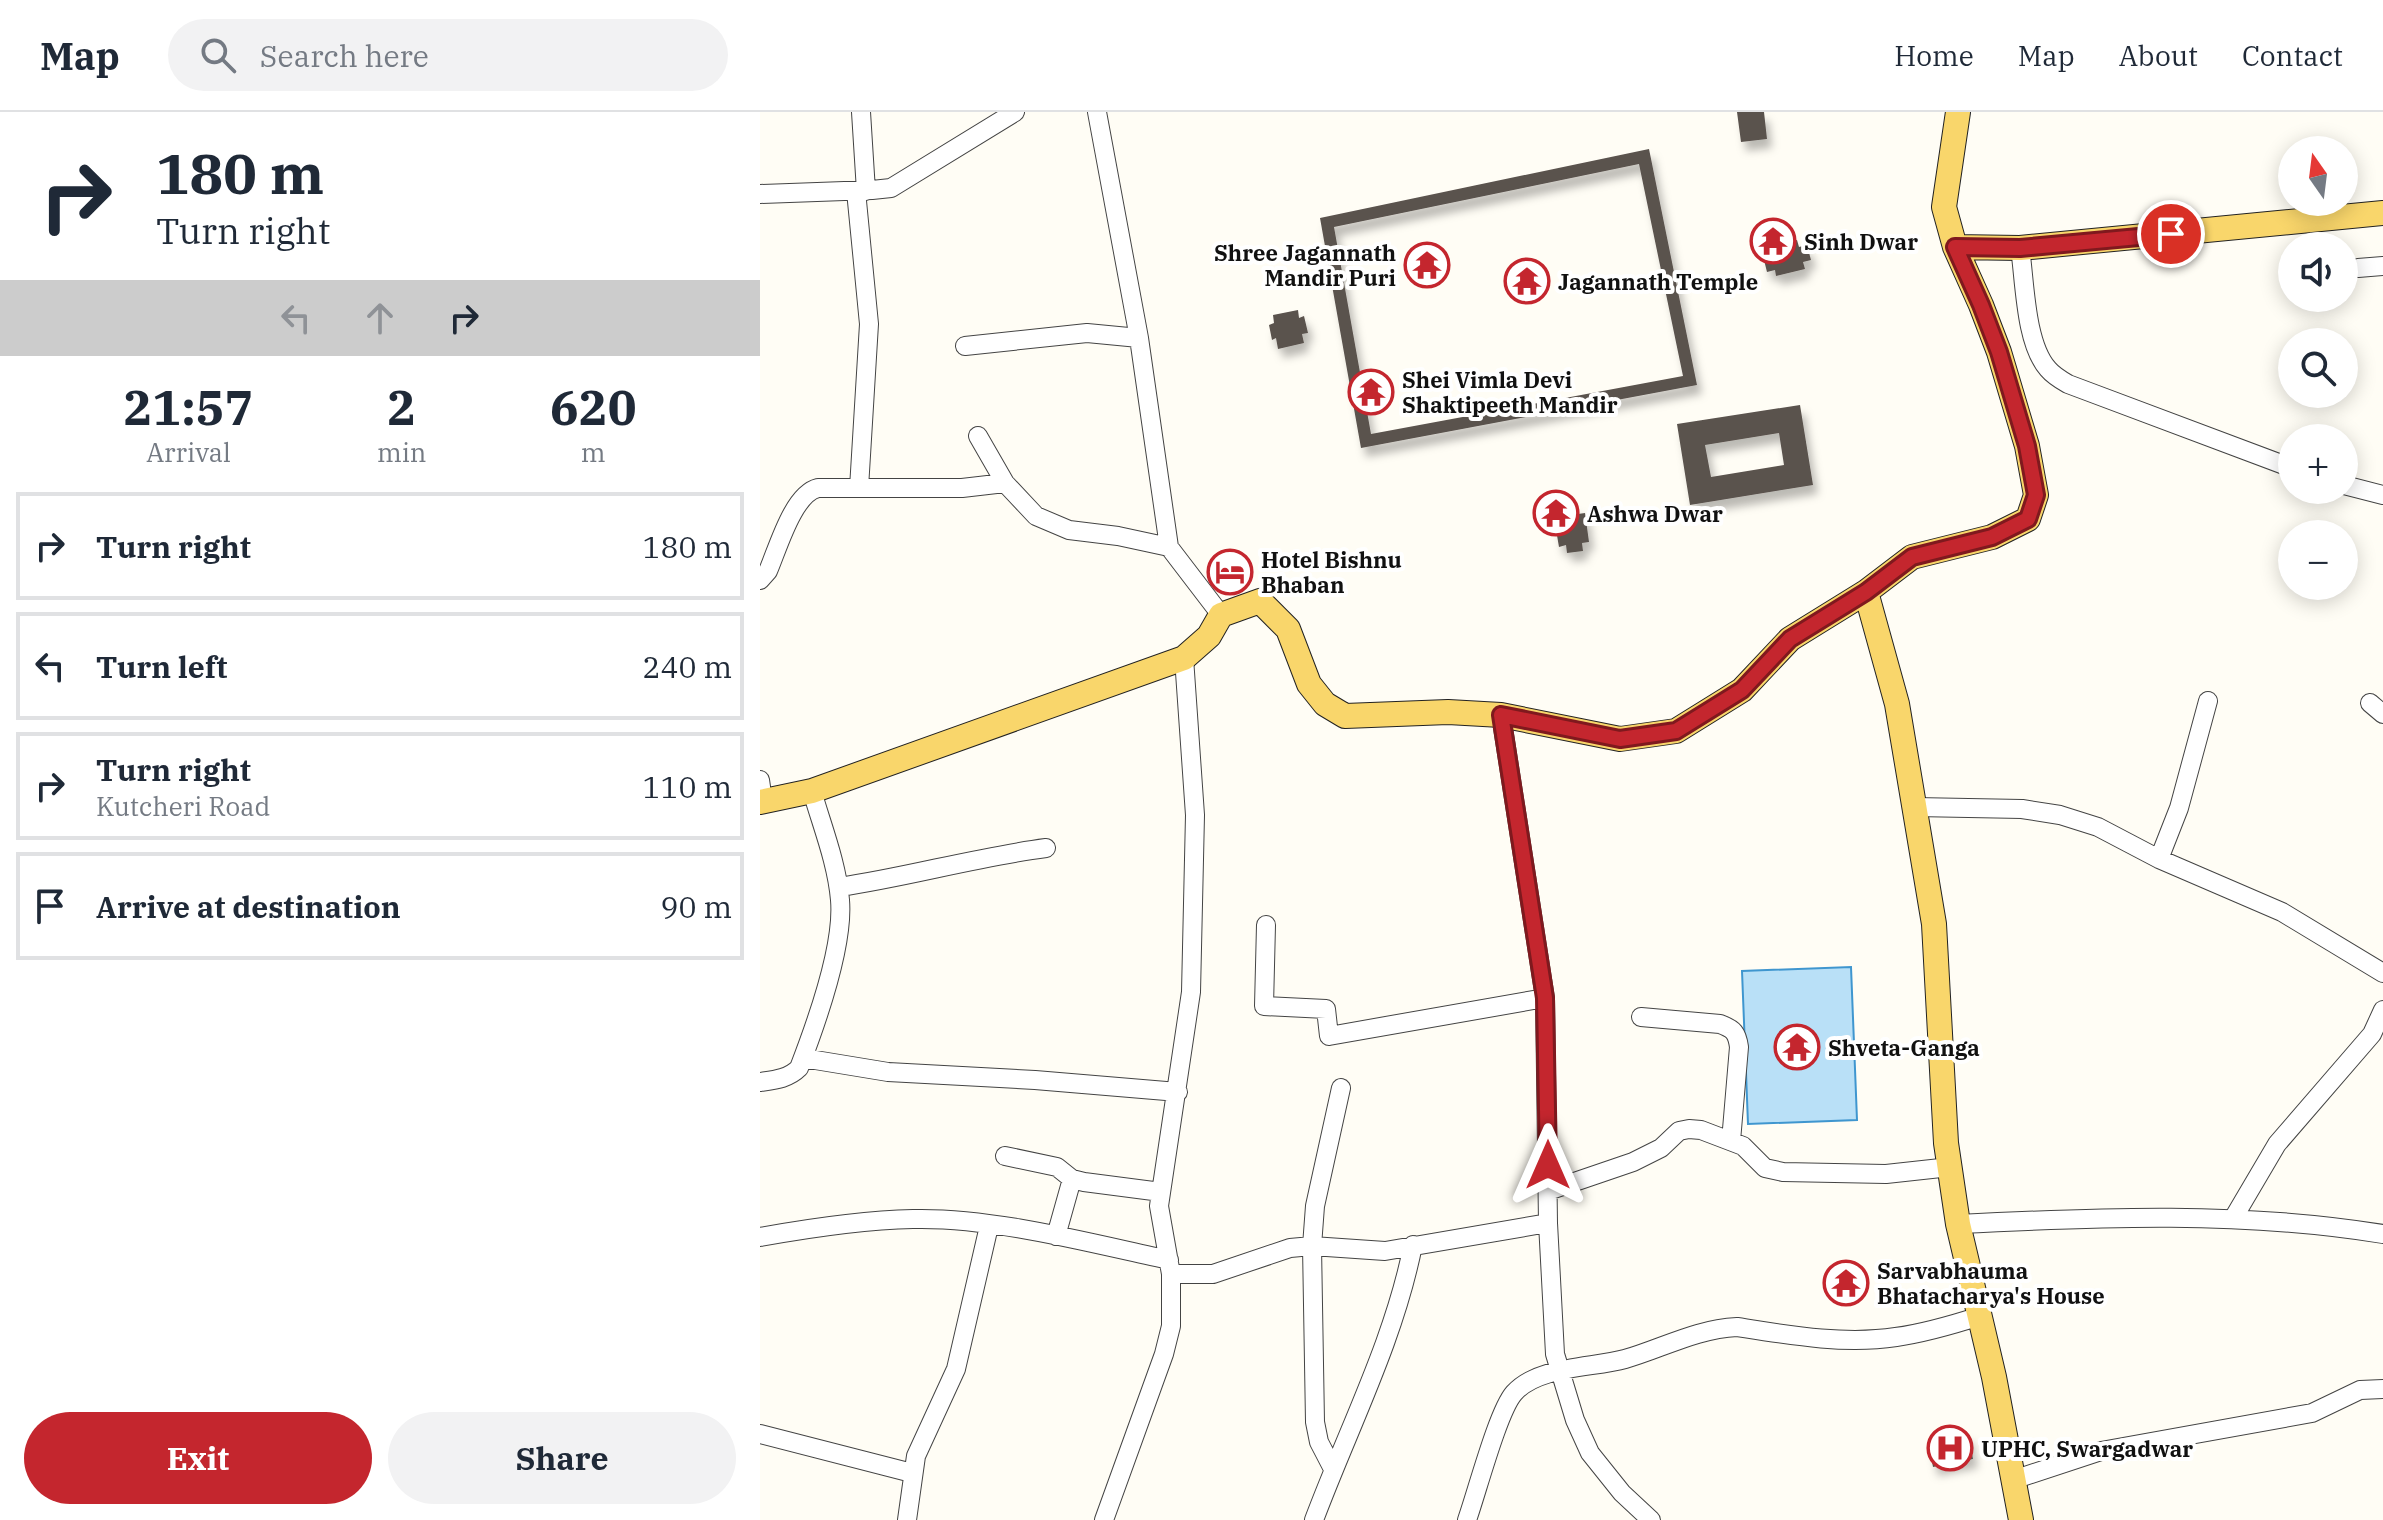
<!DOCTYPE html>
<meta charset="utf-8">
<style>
:root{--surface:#fff;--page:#f2f2f3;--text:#1f2937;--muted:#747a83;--line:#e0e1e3;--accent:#c4262e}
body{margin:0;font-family:"IBM Plex Serif",serif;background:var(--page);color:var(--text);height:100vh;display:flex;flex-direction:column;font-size:30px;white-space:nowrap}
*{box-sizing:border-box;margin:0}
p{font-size:26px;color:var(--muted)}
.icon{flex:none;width:44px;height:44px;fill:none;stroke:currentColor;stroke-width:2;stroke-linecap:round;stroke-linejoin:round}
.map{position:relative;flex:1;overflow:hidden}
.details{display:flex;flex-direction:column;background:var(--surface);width:760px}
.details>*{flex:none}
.guide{background:#fff;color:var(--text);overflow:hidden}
.needle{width:52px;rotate:346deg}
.fabs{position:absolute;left:1518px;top:24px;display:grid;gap:16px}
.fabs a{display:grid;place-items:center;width:80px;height:80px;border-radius:50%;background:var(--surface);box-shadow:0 4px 20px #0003;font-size:40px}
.pin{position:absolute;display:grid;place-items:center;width:68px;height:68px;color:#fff;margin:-34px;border:4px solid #fff;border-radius:50%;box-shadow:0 2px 8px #0007}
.me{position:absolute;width:88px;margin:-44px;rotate:0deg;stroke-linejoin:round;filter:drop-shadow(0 0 6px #0008)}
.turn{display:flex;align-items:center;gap:28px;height:168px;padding:0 24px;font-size:36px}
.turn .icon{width:104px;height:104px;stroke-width:2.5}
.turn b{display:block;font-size:56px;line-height:68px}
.lanes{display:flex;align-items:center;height:76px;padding:0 24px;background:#0003;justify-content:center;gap:40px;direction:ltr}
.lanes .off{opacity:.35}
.eta{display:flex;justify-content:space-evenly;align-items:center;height:136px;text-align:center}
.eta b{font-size:48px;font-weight:800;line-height:56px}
.button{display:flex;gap:16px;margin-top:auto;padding:16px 24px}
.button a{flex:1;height:92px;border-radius:48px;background:var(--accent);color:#fff;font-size:32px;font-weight:800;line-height:92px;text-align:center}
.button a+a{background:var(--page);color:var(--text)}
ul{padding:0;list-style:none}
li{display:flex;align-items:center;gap:24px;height:108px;margin:0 16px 12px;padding:0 8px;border:4px solid var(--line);border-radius:0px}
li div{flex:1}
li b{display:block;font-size:30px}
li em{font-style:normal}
header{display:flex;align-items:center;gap:48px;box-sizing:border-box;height:112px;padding:0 40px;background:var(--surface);border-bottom:2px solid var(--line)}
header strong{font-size:38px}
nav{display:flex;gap:44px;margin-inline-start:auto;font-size:28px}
.search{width:560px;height:72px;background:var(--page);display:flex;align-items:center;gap:20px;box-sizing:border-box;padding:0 28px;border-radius:44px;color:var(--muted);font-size:30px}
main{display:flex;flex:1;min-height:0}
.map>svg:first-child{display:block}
</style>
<header>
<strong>Map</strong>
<div class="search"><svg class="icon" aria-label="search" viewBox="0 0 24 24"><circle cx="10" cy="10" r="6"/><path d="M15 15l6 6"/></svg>Search here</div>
<nav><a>Home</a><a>Map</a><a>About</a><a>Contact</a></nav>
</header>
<main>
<section class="details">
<div class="guide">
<div class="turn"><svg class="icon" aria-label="right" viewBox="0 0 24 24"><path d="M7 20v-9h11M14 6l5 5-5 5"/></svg><div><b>180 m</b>Turn right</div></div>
<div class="lanes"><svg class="icon off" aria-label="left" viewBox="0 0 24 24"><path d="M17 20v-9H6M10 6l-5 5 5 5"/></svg><svg class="icon off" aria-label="ahead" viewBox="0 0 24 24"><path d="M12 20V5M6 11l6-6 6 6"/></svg><svg class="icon" aria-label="right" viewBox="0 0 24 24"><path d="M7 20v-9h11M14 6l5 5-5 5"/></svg></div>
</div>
<div class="eta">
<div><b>21:57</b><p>Arrival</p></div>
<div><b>2</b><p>min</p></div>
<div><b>620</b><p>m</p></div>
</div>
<ul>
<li><svg class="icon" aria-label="right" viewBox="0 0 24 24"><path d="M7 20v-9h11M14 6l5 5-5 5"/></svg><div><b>Turn right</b></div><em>180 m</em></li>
<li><svg class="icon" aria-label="left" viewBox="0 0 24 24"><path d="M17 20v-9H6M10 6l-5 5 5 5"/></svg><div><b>Turn left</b></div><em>240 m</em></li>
<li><svg class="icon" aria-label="right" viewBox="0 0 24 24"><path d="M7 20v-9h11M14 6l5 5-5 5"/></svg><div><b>Turn right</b><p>Kutcheri Road</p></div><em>110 m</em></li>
<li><svg class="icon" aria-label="arrive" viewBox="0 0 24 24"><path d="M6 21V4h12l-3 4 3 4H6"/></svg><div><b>Arrive at destination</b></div><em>90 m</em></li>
</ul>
<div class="button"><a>Exit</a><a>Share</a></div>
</section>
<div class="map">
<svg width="1623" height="1408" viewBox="0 0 1623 1408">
<defs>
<filter id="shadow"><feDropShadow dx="5" dy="9" stdDeviation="4" flood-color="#0004"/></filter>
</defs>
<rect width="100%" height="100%" fill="#fffdf5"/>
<!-- water -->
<path fill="#b9e0f7" stroke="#3f96cf" stroke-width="2" d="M1091 855 1097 1008 988 1012 982 859Z"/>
<!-- building -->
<path fill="#5a524d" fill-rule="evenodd" filter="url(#shadow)" d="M977 0H1004L1007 27 981 30Z
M889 37 937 273 601 336 560 106ZM879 52 923 264 611 322 574 115Z
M1037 128 1039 135 1047 133 1051 148 1043 150 1045 157 1016 164 1015 158 1007 160 1003 144 1011 142 1009 135Z
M538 198 539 206 544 204 548 221 542 222 544 231 518 237 516 226 512 228 509 213 514 211 513 203Z
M1040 293 1053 373 930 393 917 312ZM1019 321 1024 353 951 365 945 333Z
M817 394 818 402 825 401 829 430 822 431 823 439 807 441 806 433 799 435 794 406 801 405 800 397Z
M1208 1321 1213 1347 1173 1355 1168 1328Z"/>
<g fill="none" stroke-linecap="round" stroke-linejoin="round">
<!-- minor casing -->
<g stroke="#444" stroke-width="20">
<path id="minor" d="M101 0 106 79
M337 0 379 226 409 435 461 503
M96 79 109 212 99 376
M0 82 112 78 131 76 255 0
M1260 136C1265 170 1265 231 1288 257 1293 263 1301 268 1308 272L1532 356
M1598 156 1623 154
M205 234 327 221 379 226
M245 371 276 404 309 418 358 424 409 435
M1584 373 1623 383
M0 468 8 459C18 436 33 382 58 376H202L245 371 218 324
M1610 591 1623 602
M741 603 785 886 788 1111 795 1242 815 1308 830 1341 862 1381 891 1408
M0 668 3 689
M1155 695 1262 697 1300 703 1338 715 1399 747 1522 800 1623 861
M1399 747 1419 696 1448 589
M79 775C148 765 216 745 286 736
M506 813 504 894 566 897 569 924 785 886
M881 905 960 912C974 917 977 921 979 935L971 1029
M43 946 128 960 275 968 418 980
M0 970C14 968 28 967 39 956 56 912 84 834 80 788 77 751 62 714 52 679
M245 1044 297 1055 312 1067 324 1070 401 1080
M788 1079 873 1050 901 1036 919 1019 929 1017 941 1018 983 1034 1005 1056 1023 1060 1126 1062 1190 1055
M1474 1105 1517 1032 1612 922 1623 898
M1198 1112C1340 1105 1482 1099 1623 1122
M296 1124 312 1067
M0 1125C50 1116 102 1108 153 1107 233 1105 330 1131 409 1148
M411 1162H453L530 1136 552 1134 625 1139 788 1111
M0 1322 152 1361
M573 1357 559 1330 555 1310 552 1134 555 1094 581 976
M1253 1368 1341 1339 1552 1301 1600 1278 1623 1277
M147 1408 156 1344 196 1257 229 1114
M344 1408 404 1242 411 1214V1162L399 1094 431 880 435 703 424 546
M554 1408C588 1317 634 1229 653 1133
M707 1408C717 1380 738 1299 754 1281 778 1254 832 1256 865 1247 903 1236 936 1217 977 1215 1028 1223 1085 1233 1136 1225 1165 1221 1192 1213 1220 1204"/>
</g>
<!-- major casing -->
<g stroke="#222" stroke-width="26">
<path id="major" d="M1195 135 1260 136 1623 101
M1106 480 1137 592 1174 812 1186 1031 1198 1112 1234 1265 1261 1408
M0 690 52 679 424 546 449 524 461 503 500 489 528 517 549 572 565 592 585 604 688 600 741 603 860 627 916 619 982 578 1030 527 1106 480 1152 445 1232 425 1268 407 1276 383 1267 334 1239 240 1221 193 1195 135 1184 95 1198 0"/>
</g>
<!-- minor -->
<use href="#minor" stroke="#fff" stroke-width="18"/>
<!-- major -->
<use href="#major" stroke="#f9d66b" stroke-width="24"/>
</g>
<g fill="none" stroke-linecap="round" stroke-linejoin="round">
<!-- route casing -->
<g stroke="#7f191e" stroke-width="20">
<path id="route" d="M788 1053 785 886 741 603 860 627 916 619 982 578 1030 527 1106 480 1152 445 1232 425 1268 407 1276 383 1267 334 1239 240 1221 193 1195 135 1260 136 1411 122"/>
</g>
<!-- route -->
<use href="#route" stroke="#c4262e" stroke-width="14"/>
</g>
<!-- icons -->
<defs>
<g id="temple-ring" transform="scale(2.3)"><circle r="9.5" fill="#fff" stroke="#c4262e" stroke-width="1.5"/><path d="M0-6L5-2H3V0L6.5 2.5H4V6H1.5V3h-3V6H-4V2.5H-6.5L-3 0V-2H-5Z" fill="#c4262e"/></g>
<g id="hotel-ring" transform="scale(2.3)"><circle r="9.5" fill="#fff" stroke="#c4262e" stroke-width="1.5"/><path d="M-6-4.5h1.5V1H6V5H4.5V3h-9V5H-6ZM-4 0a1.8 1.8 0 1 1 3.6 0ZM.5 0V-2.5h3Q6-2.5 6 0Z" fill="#c4262e"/></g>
<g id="hospital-ring" transform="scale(2.3)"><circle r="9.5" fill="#fff" stroke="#c4262e" stroke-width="1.5"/><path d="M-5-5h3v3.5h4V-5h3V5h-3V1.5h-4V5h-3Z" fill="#c4262e"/></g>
</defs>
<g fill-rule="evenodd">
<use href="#temple-ring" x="1013" y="129"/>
<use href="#temple-ring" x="667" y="153"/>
<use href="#temple-ring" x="767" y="169"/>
<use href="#temple-ring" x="611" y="280"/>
<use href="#temple-ring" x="796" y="401"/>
<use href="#hotel-ring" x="470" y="460"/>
<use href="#temple-ring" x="1037" y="935"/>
<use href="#temple-ring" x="1086" y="1171"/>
<use href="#hospital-ring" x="1190" y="1336"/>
</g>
<g text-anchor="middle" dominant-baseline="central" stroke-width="8" stroke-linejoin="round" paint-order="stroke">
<!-- poi labels -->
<g font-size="22" font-weight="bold" fill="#111" stroke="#fff" text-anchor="start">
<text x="1044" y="129">Sinh Dwar</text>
<text x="636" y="140" text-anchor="end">Shree Jagannath<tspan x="636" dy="25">Mandir Puri</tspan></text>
<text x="798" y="169">Jagannath Temple</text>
<text x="642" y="267">Shei Vimla Devi<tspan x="642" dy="25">Shaktipeeth Mandir</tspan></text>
<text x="827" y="401">Ashwa Dwar</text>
<text x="501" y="447">Hotel Bishnu<tspan x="501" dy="25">Bhaban</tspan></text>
<text x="1068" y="935">Shveta-Ganga</text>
<text x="1117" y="1158">Sarvabhauma<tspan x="1117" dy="25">Bhatacharya's House</tspan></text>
<text x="1221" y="1336">UPHC, Swargadwar</text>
</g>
</g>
</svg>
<div class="fabs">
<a><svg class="needle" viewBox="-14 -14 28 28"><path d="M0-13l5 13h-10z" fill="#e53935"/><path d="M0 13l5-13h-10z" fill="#747a83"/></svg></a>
<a><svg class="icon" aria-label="sound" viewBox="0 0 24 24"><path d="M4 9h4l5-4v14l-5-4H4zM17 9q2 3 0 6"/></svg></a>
<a><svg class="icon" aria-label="search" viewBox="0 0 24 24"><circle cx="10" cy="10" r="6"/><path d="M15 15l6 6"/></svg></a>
<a>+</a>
<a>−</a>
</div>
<div class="pin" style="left:1411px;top:122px;background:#d93025"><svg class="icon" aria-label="arrive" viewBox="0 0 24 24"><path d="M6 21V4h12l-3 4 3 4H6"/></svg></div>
<svg class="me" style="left:788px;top:1053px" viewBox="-20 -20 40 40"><path d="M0-17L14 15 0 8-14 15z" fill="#c4262e" stroke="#fff" stroke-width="4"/></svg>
</div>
</main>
